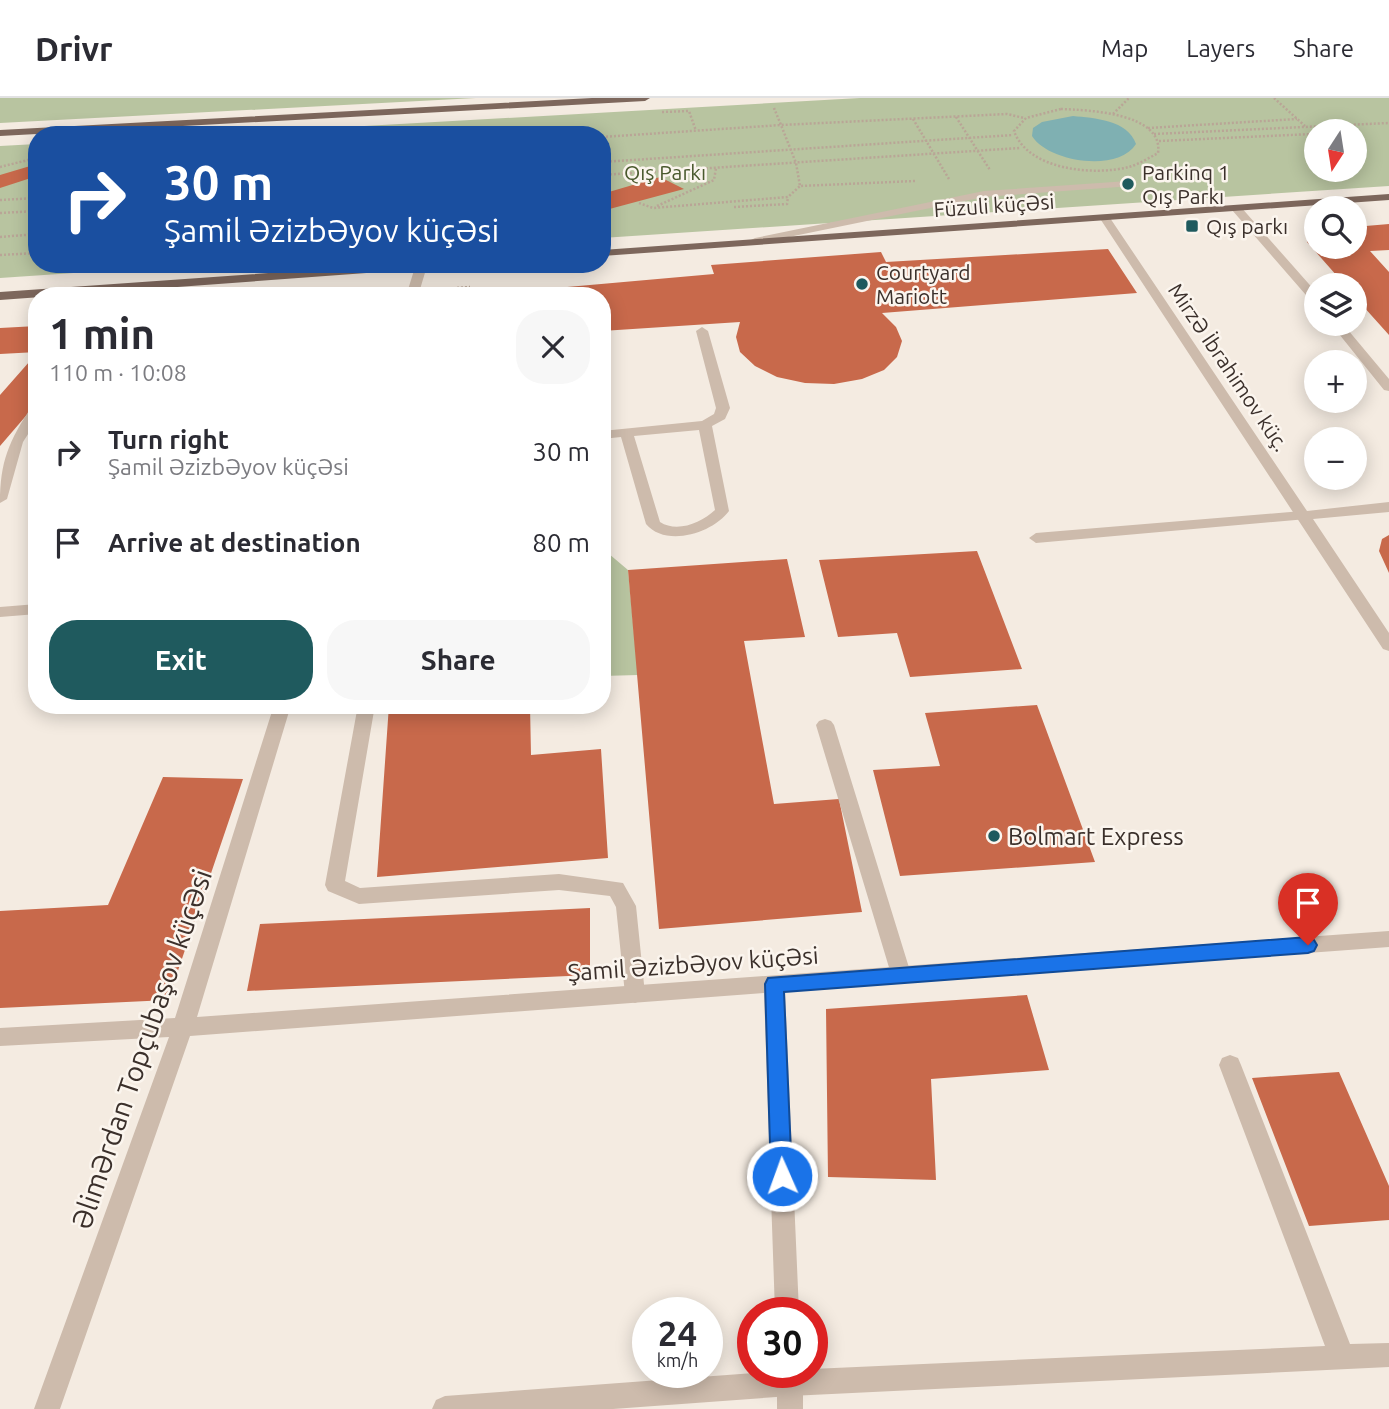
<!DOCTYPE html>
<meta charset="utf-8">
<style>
:root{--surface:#fff;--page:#f7f7f7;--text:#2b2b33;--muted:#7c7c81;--line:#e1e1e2;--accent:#1f5a5e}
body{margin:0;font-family:Ubuntu,sans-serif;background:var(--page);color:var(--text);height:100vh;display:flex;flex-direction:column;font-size:26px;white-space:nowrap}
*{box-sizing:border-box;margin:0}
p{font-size:23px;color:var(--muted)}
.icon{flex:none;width:38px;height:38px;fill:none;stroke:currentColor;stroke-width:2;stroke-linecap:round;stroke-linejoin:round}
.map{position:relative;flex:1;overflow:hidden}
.details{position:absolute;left:28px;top:189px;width:583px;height:427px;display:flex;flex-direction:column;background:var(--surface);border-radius:28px;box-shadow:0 4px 18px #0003}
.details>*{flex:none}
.top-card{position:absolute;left:28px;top:28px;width:583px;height:147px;border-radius:28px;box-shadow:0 4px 18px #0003;background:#1a4fa0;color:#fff;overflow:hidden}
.needle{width:46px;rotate:192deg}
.controls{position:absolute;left:1304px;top:21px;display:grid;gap:14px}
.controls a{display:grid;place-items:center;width:63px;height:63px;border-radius:50%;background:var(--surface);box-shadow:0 4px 18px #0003;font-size:35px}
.speed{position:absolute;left:632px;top:1199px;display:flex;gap:14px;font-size:35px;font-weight:700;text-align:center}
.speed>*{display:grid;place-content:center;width:91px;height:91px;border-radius:50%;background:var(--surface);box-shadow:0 4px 18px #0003;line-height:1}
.speed small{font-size:18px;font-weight:400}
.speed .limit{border:10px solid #d22;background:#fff;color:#111}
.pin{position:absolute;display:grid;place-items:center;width:60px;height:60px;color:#fff;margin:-72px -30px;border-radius:50% 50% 50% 0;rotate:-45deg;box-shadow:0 0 7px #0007}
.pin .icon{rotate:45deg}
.me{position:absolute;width:77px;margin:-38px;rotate:358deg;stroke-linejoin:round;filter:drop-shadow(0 0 5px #0008)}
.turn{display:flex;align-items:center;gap:24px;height:147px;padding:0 21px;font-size:32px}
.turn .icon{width:91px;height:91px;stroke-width:2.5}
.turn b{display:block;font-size:49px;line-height:60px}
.round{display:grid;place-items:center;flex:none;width:74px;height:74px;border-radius:28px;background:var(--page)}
.head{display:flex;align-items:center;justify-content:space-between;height:119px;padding:0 21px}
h1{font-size:42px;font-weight:700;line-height:52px}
.primary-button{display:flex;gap:14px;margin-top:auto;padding:14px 21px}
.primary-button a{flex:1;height:80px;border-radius:28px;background:var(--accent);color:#fff;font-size:28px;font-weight:700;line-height:80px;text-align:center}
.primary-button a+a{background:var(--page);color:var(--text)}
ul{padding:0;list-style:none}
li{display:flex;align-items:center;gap:21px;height:91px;padding:0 21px}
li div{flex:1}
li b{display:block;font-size:26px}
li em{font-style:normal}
header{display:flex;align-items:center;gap:42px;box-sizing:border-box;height:98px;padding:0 35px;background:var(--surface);border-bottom:2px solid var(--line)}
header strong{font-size:33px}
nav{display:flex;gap:38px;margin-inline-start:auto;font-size:24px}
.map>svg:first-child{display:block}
</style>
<header>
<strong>Drivr</strong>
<nav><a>Map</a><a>Layers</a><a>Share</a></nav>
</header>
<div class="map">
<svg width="1389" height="1311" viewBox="0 0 1389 1311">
<rect width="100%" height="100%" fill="#f4ebe1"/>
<!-- green -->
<path fill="#b8c4a0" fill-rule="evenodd" d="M0 0H476L0 25Z
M860 0H1389V88L602 140V37H206ZM1316 33H1354V72H1316Z
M37 46V166H206L0 180V48Z
M602 450 628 472 638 577 602 578Z"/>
<!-- water -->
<path fill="#7fb0b2" d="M1073 18C1094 20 1128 22 1136 46 1118 75 1048 64 1032 38L1033 30 1042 24Z"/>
<!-- building -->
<path fill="#c8694b" d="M37 66V78L0 90V77Z
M660 79 684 91 602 113V96Z
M1389 126V152L1370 153 1389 174V237L1354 198V187H1345L1307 144 1316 135V149H1354V129Z
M1108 151 1137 195 882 215 896 229 902 243 897 259 884 272 862 281 834 286 805 285 777 279 755 268 740 254 736 239 740 224 602 233V198H467L714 176 711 167 881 154 886 164Z
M37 228V254L0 256V230Z
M37 255V305L0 348V297Z
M1389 437V475L1379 453 1382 441Z
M977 453 1022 571 910 579 897 535 838 539 819 462Z
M787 461 805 539 744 543 774 706 839 701 862 814 659 831 628 472Z
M389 607H530L531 657 601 651 608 760 377 779Z
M1037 607 1095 764 900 778 873 672 940 668 925 615Z
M163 679 243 681 168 902 0 910V813L108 807Z
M590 810V877L247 893 260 826Z
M1027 897 1049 972 931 981 936 1082 828 1079 826 911Z
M1339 974 1389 1088V1122L1309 1128 1252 980Z"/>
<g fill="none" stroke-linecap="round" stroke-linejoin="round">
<!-- path -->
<path stroke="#b9a596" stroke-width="2.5" stroke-dasharray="2 2" stroke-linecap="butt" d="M1274 0 1305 28
M1061 11C1088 12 1164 15 1158 55 1149 60 1139 66 1129 69 1093 78 1028 72 1014 33L1026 20Z
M662 14 689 13 696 33
M1113 16 1129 0
M956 19 990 72
M913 21 949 81
M1148 30 1297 21
M1154 36 1389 25
M602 39 781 27 774 10
M1159 43 1312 36
M602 64 1013 37
M0 69 36 60
M602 77 1020 50
M915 83 800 88 796 65 781 27 1007 16 1024 20
M0 102 37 100
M639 105 653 110 788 99 800 88
M657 108 714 82 716 70
M734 109 787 106 788 99
M0 115 37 113
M0 139 37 136
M0 157 37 155
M457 190 470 189"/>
<!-- lane -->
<path fill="#cdbbac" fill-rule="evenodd" d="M1128 83 1133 86 1132 88 984 99 755 146 749 143 755 140 984 93Z
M702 229 708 233 730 310 725 321 712 328 729 413C713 435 666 450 646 426L621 339 602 341V333L702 323 714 316 716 310 696 233ZM699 332 715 412C701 425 677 435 660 424L634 338Z
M37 307V322L23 344 7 401 0 405C0 363 9 343 32 308Z
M1302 413 1309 418 1307 421 1036 445 1029 440 1036 435Z
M358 607H375L345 783 360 790 559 776 623 785 636 808 645 896 642 902 635 905 628 902 625 896 616 809 610 798 559 792 359 806 328 793 325 787Z
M825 621 831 623 834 627 911 876 908 882 901 885 894 882 891 876 816 627 819 623Z
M1230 957 1238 960 1241 967 1350 1246 1389 1245V1269L790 1298 613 1311H432L436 1302 445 1298 769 1274H812V1271L1325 1248 1219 967 1222 960Z"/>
<!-- street -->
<path fill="#cdbbac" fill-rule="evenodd" d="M1232 108H1240L1316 194V205L1312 204 1232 112Z
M1100 117H1108L1307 413 1389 404V414L1313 421 1389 535V553L1383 551 1099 119Z
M416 166 427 168 418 198H406Z
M1331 226H1343L1389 281V293L1384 292Z
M37 506V516L0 519V509Z
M274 607H291L197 919 1389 833V849L785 894 799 1214H775L764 895 190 938 60 1311H34L169 939 0 948V930L175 920Z
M777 1274H803V1311H777Z"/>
<!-- primary -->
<path fill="#7d675c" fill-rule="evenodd" d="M592 0H650L645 3 0 38V32Z
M1389 96V102L602 158V152Z
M396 166H454L448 169 0 202V194Z"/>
</g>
<!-- route -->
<path fill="#1a73e8" stroke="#114b97" stroke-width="2" d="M1308 839 1314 842 1317 847 1314 853 1308 855 784 894 792 1078 789 1085 782 1088 774 1085 771 1078 765 886 768 880Z"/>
<!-- markers -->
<g fill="#1f5a5e" stroke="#fbf5ee" stroke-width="2.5">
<circle cx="1128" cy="86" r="7"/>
<rect x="1185" y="121" width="14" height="14" rx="3.5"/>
<circle cx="862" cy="186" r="7"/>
<circle cx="994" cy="738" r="7"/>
</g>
<g text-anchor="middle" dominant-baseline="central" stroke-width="5" stroke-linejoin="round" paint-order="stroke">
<!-- far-park labels -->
<g font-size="21" fill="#4a5a2e" stroke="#fbf5ee">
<text x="665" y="74">Qış Parkı</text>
</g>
<!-- far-poi labels -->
<g font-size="21" fill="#3b302b" stroke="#fbf5ee" text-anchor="start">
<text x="1142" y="74">Parkinq 1<tspan x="1142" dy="24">Qış Parkı</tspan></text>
<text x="1206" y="128">Qış parkı</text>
<text x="876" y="174">Courtyard<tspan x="876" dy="24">Mariott</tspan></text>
</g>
<!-- far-street labels -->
<g font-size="21" fill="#3b302b" stroke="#fbf5ee">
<text transform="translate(994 107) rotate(-4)">Füzuli küçəsi</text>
<text transform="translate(1229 269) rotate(56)">Mirzə İbrahimov küç.</text>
</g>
<!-- poi labels -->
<g font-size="24" fill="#3b302b" stroke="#fbf5ee" text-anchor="start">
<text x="1008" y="738">Bolmart Express</text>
</g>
<!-- street labels -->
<g font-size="24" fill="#3b302b" stroke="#fbf5ee">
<text transform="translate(693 866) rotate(-4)">Şamil Əzizbəyov küçəsi</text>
</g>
<!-- near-street labels -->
<g font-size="28" fill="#3b302b" stroke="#fbf5ee">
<text transform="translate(141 951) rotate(-71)">Əlimərdan Topçubaşov küçəsi</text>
</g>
</g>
</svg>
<div class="controls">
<a><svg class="needle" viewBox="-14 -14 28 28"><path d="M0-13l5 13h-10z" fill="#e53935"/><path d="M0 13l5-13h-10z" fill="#7c7c81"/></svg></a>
<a><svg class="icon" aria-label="search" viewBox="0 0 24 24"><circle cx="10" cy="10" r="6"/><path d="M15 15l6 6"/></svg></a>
<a><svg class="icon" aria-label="layers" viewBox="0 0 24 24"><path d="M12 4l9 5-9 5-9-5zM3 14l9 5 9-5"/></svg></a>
<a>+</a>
<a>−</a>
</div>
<div class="speed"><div>24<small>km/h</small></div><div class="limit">30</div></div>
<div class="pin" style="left:1308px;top:847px;background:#d93025"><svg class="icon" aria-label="arrive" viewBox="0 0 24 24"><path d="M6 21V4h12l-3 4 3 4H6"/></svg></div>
<svg class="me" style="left:782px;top:1078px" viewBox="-20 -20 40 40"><circle r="17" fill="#1a73e8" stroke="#fff" stroke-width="3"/><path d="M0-11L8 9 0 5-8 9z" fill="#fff"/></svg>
<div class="top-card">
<div class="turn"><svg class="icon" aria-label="right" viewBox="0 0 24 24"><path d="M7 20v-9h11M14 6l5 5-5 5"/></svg><div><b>30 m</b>Şamil Əzizbəyov küçəsi</div></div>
</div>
<section class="details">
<div class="head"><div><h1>1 min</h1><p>110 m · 10:08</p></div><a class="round"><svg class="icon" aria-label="close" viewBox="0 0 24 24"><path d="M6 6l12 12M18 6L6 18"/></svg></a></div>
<ul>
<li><svg class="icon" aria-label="right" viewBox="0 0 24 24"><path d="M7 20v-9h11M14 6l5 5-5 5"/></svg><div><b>Turn right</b><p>Şamil Əzizbəyov küçəsi</p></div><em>30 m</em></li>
<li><svg class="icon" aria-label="arrive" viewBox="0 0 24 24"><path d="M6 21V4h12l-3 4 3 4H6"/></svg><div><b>Arrive at destination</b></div><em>80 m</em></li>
</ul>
<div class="primary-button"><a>Exit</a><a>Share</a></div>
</section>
</div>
